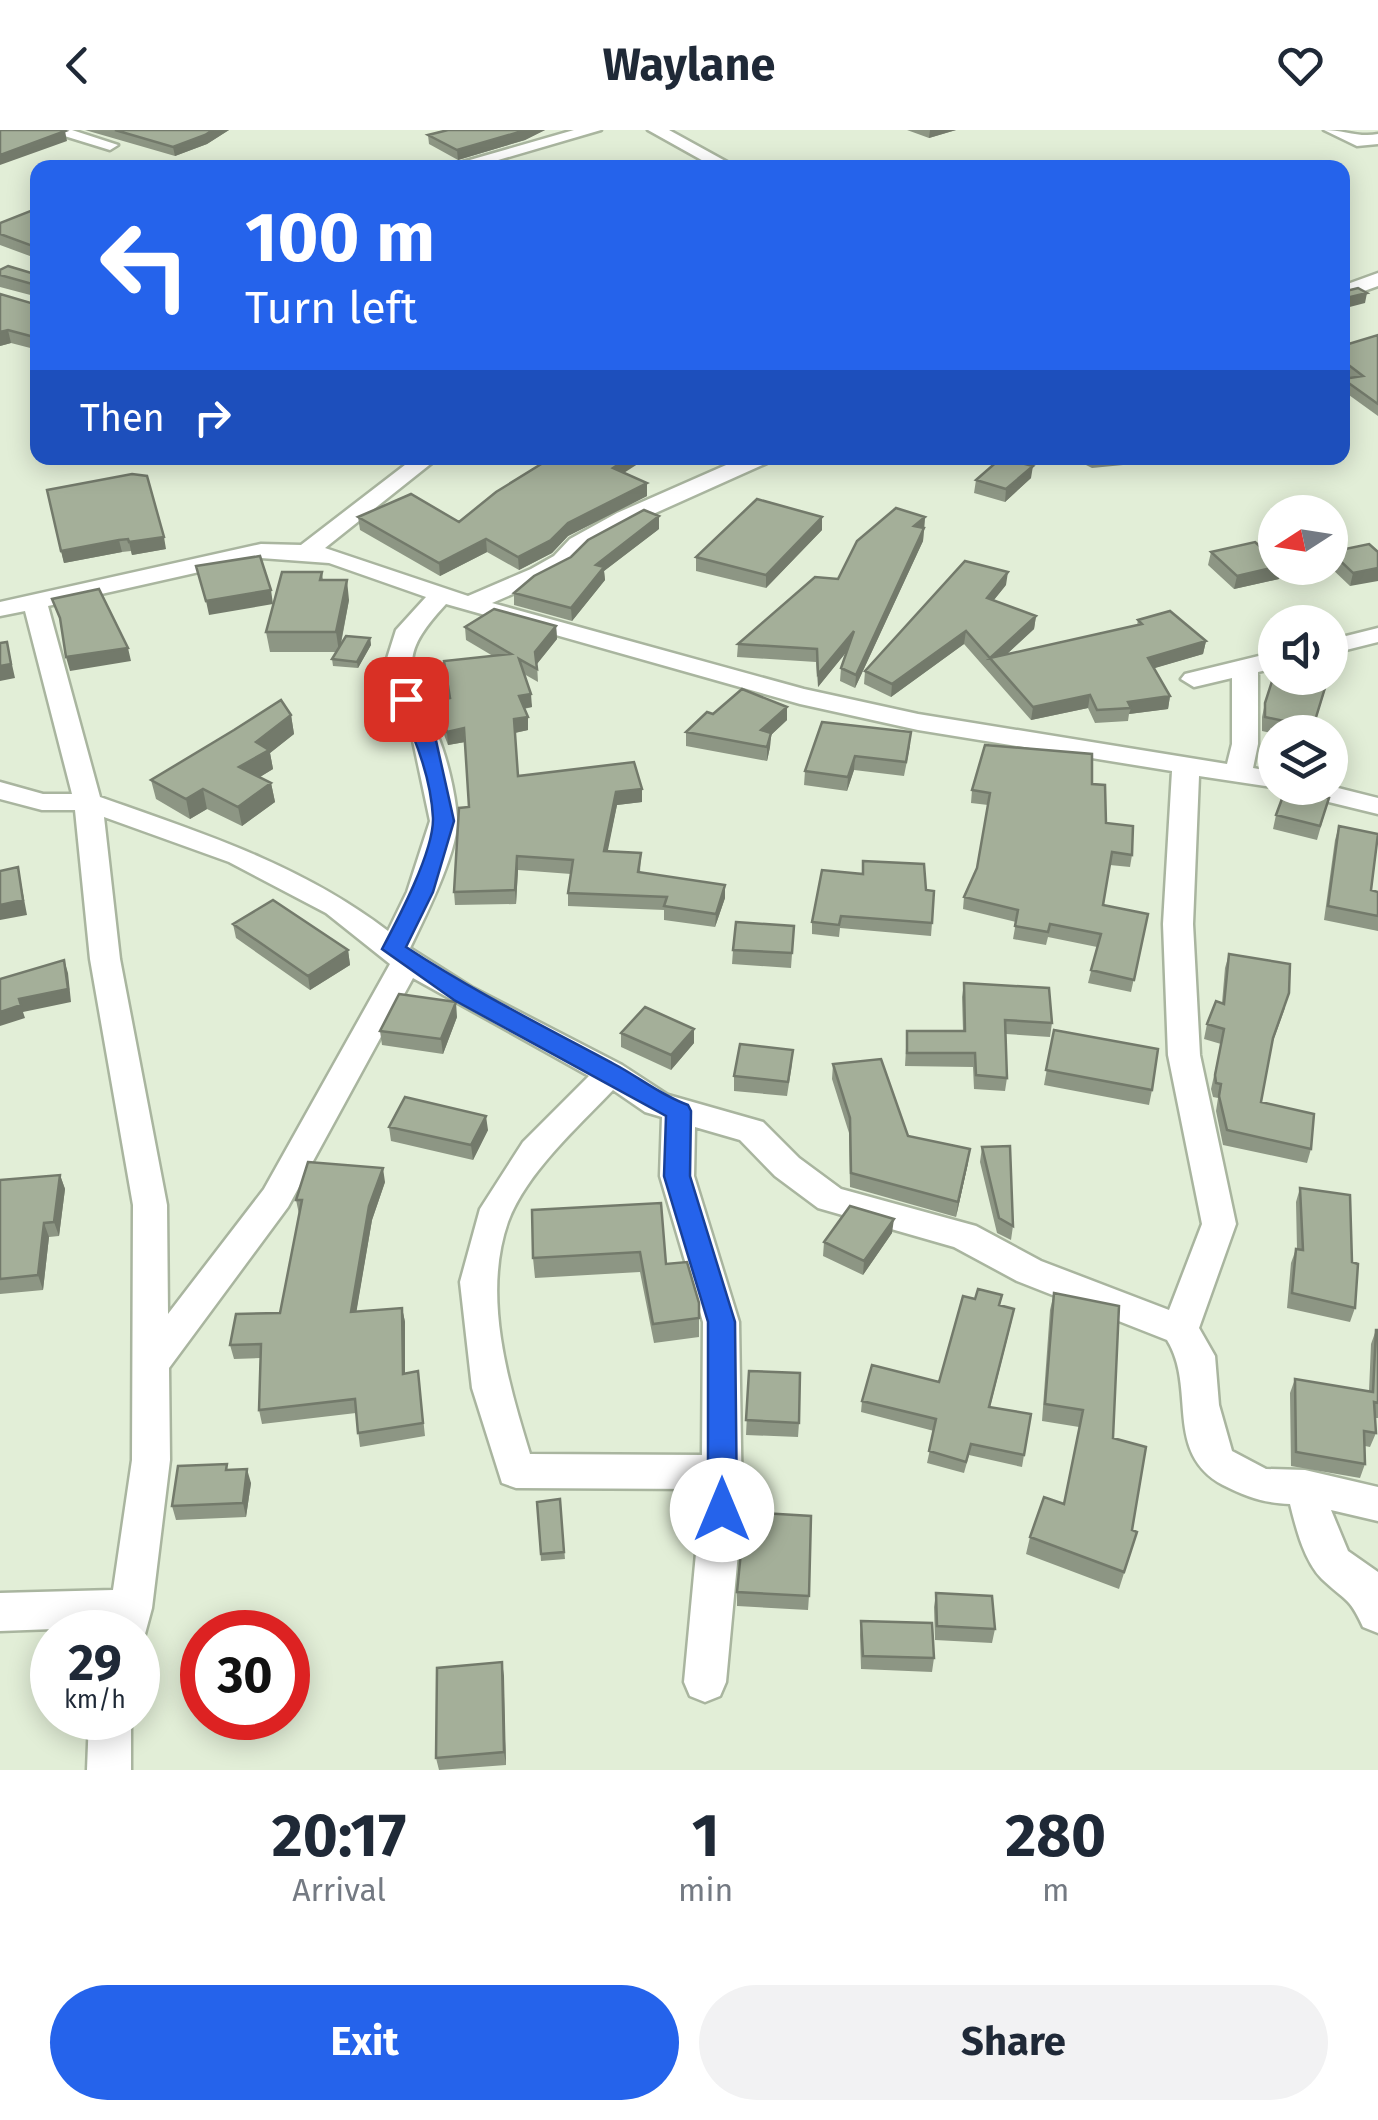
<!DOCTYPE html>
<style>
:root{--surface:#fff;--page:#f2f2f3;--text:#1f2937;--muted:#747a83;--accent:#2563eb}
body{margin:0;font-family:"Fira Sans",sans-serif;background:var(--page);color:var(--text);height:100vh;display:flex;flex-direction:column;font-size:38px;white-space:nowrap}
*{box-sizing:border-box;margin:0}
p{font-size:32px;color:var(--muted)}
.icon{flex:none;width:55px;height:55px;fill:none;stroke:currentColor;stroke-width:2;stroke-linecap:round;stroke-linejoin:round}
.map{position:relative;height:1640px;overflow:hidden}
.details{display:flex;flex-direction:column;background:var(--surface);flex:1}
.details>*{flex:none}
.top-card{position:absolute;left:30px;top:30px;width:1320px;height:305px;border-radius:20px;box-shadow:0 5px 25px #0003;background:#2563eb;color:#fff;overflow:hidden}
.needle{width:65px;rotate:258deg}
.fabs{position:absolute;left:1258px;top:365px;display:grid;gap:20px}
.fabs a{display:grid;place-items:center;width:90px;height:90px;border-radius:50%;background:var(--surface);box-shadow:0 5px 25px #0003;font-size:50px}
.speed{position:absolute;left:30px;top:1480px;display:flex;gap:20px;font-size:50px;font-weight:700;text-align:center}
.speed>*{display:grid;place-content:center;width:130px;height:130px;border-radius:50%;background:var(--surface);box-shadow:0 5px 25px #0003;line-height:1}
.speed small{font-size:25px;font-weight:400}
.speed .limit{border:15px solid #d22;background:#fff;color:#111}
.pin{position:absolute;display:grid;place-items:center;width:85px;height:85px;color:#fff;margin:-42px;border-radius:20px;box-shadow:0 5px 15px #0006}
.me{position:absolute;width:110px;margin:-55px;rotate:0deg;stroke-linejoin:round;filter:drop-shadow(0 0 8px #0008)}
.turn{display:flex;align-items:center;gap:35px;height:210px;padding:0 50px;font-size:45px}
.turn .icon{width:130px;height:130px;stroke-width:2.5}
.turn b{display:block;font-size:70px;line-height:85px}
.then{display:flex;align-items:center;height:95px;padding:0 50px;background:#0003;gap:20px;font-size:38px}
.eta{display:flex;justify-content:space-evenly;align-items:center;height:170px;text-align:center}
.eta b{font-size:60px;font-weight:700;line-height:70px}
.primary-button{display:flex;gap:20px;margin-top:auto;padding:20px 50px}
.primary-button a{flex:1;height:115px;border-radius:60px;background:var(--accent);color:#fff;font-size:40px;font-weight:700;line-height:115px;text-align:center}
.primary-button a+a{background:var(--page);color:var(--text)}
header{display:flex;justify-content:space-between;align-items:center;height:130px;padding:0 50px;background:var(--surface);font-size:45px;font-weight:700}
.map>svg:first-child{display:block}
</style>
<header><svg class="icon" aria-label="back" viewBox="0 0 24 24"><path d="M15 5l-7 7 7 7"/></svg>Waylane<svg class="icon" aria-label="heart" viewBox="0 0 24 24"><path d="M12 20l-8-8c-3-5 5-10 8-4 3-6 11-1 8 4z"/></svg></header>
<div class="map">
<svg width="1378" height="1640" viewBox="0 0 1378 1640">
<rect width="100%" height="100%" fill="#e2eed7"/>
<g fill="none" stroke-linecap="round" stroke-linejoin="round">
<!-- minor casing -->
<g stroke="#a9b59f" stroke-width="5">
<path id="minor" d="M45 0H72L118 15 110 20Z
M574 0H601L471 38H442Z
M648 0H669L738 38H716Z
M1324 0C1343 0 1360 8 1378 4V14L1357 16Z
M1378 143V156L1342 169V156Z
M414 328H438L325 418 468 466 531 439 554 426 570 409 617 383 742 328H770L767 333 633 393 586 419 570 436 547 449 492 473 804 559 918 584 1227 634 1232 614V548L1194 557 1181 549 1185 544 1275 522V538L1258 542V614L1253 638 1275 642 1278 658 1199 646 1193 794 1200 925 1236 1094 1199 1198 1215 1226 1219 1275 1232 1321 1266 1339 1305 1340 1378 1357V1391L1331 1380 1348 1421 1378 1442V1503L1363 1497C1349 1466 1345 1471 1322 1449 1304 1431 1296 1398 1290 1374 1263 1373 1247 1367 1223 1355 1163 1323 1197 1258 1167 1210L1017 1151 954 1117 818 1078 775 1046 740 1010 695 997 694 1046 739 1192 742 1380 726 1552 720 1566 705 1572 690 1566 684 1552 702 1359 516 1358 502 1353 472 1258 460 1152 480 1079 523 1012 589 946 413 848 288 1077 169 1238 170 1330 152 1478 142 1515 138 1517V1502H107V1497L0 1501V1463L113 1460 132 1330 133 1075 90 829 75 680H42L0 669V652L43 664H72L25 481 0 486V472L261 414 301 415ZM261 428 329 433 426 467 396 500 384 538 393 569 412 606 430 691 407 762 388 801C302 735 202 703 100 667L48 476ZM446 474 800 574 918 600 1172 641 1163 794 1168 925 1202 1094 1169 1180 1041 1131 976 1096 841 1059 799 1028 763 992 668 965 622 935 473 858 410 818C424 789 460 718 457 687 455 662 447 628 437 604 412 541 393 531 446 474ZM104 687 229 732 326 783 390 834 264 1059 168 1184 167 1075 120 829ZM613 960 645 982 662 987 660 1046 703 1192 702 1325 530 1324C508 1252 482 1166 508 1092 526 1043 578 997 613 960Z
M1378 498V512L1330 524V510Z
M1330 656 1378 668V684L1296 664 1292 658Z
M89 1588H131V1640H87Z"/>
</g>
<!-- minor -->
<use href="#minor" fill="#fff" fill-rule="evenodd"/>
</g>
<!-- wall -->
<path fill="#8d9684" d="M85 0H229L207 14 175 26Z
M448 0H545L525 10 458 30 429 14 428 5Z
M907 0H956L929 8Z
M38 78V129L0 115V93Z
M0 140 38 145V167L0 157Z
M0 164 34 174 38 172V220L11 213 0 216Z
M1378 205V286L1342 260 1343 249 1351 248 1342 241V216Z
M1072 328H1124L1123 335 1092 338Z
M624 343 647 366 568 406 552 423 519 440 487 422 440 446 360 400 358 387 459 392Z
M1031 348 1005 372 974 363 976 350Z
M47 360 166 419 132 425 131 421 122 422 64 433Z
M822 387V400L766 458 696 441V427Z
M925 387 923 411 855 558 840 551 841 538 846 522 818 557 816 532 737 527 738 514 838 449Z
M659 399 604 441 605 450 572 491 514 475V463Z
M1369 414 1350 456 1330 437 1331 422Z
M1211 422 1275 438H1282L1279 449 1234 459 1208 435Z
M322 442 323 450 349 470 341 514 370 508 371 515 358 538 333 536 332 529 336 522H270L266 502Z
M1006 455 993 471 1036 486 1034 499 1006 525 1137 495 1138 490 1206 511 1203 524 1154 538 1170 566 1168 579 1129 584 1128 591 1095 593 1088 578 1031 590 964 514 891 567 864 554 865 541Z
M556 496 557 509 537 534 538 552 524 544 532 577 524 579 528 587V600L515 603 518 646 642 659V672L617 675 607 721 641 723 640 743 725 755V768L715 797 664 790V780L568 776V763L571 744 518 740 516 774 455 775 454 762 469 677 465 612 448 615 436 584 435 571 449 568 444 531 493 526 466 510 465 497Z
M1329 548 1312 602 1275 604 1262 601V587L1265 573Z
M787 577V590L771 605 770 617 767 631 686 616V602L713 584Z
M291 585 294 604 270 623 273 639 260 647 271 653 275 672 242 696 207 679 190 689 156 669 151 650Z
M822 592 910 616 904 646 854 640 847 661 804 655 805 641Z
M1092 654 1106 693 1132 725 1130 737 1110 735 1103 775 1148 784 1131 862 1088 853 1097 817 1048 807 1046 815 1013 809 1016 792 963 779 964 767 977 738 988 675 971 673 972 660Z
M1329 668 1317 710 1273 699 1276 685Z
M1339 696 1371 760 1378 762V801L1324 790 1335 710Z
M926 760 932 793 931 806 840 798 839 807 812 804V792Z
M233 794 348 820 350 835 310 860 236 808Z
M794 796 791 838 732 834 733 820Z
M1229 824 1285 878 1272 914 1261 972 1311 1019 1307 1033 1223 1015 1216 981 1218 968 1213 967 1211 959 1221 914 1204 909 1207 894 1222 873 1225 838Z
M964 853 1052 893 1050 907 1006 904 1007 948 1005 961 974 959 973 937 905 936 907 901H963L962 867Z
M457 887 443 924 382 915 380 901Z
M694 899V913L671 940 621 917V903Z
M1054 900 1152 960 1149 975 1044 955Z
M792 934 787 966 734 961V946Z
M833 934 908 1006 968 1033 956 1087 850 1057 849 1003 832 949Z
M389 997 488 1000 473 1030 391 1011Z
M982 1017 1013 1096 1011 1110 997 1103 980 1032Z
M60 1045 65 1059 59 1106 49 1107 43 1160 0 1164V1050Z
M385 1052 372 1090 356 1182 402 1178 405 1192V1243L418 1241 425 1306 360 1317 356 1283 262 1294 259 1280 260 1228 234 1229 230 1215 280 1183 299 1084 296 1070Z
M1300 1058 1355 1178 1350 1192 1287 1178 1291 1133 1296 1119H1297L1296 1072Z
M661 1073 666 1134 699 1173V1207L654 1213 640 1142 535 1148 533 1128Z
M892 1103 863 1145 823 1126 824 1112Z
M1054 1163 1113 1308 1132 1400 1137 1402 1119 1459 1026 1424 1030 1407 1064 1374 1079 1297 1042 1291 1050 1180Z
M1002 1165 1000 1175 1012 1190 990 1277 1024 1325 1022 1337 969 1325 964 1343 927 1333 934 1301 861 1282 862 1271 939 1252 975 1169Z
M1376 1200H1378V1288H1375L1376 1303 1370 1317 1365 1316V1334L1360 1348 1291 1336 1290 1263 1295 1249 1369 1261 1371 1214Z
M749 1241 799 1293 798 1307 746 1305Z
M229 1340 251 1353 246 1387 176 1390 172 1376Z
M560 1369 565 1429 541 1431 537 1372Z
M737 1462 809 1466 808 1480 737 1476Z
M936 1463 995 1499 992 1513 935 1510 934 1477Z
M861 1491 934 1528 932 1542 861 1539 860 1505Z
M502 1532 506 1635 439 1640 436 1628Z"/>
<!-- shaded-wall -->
<path fill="#737a6b" d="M213 0H229L207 14 175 26 173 17Z
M526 0H545L525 10 458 30 457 20Z
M930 0H956L929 8Z
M65 1 67 11 0 35V25Z
M1367 163 1365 173 1342 179V169Z
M8 200 11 213 0 216V202Z
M628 328H647L613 350V338Z
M1033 336 1031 348 1005 372 1006 359Z
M647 353V366L568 406 552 423 519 440 518 427 568 393Z
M659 386V399L604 441 605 450 572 491 571 478 596 435Z
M822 387V400L766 458V445Z
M925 387 923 411 855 558 856 545 914 396Z
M164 407 166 419 132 425 129 412Z
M486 409 487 422 440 446 439 433Z
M119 410 122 422 64 433 61 421Z
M1275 437 1282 438 1279 449 1234 459 1237 446Z
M1378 438V451L1350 456 1353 443Z
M1008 442 1006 455 985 481 987 468Z
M347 450 349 470 339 522 336 502Z
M271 460 273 474 209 485 206 471Z
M1036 486 1034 499 995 535 990 529Z
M556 496 557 509 536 535 535 522Z
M854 501 853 514 818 557V544Z
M966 501 964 514 891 567 892 554Z
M370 508 371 515 358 538 357 532Z
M1206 511 1203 524 1145 541 1148 528Z
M7 512 15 548 0 551V536Z
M128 518 131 531 70 541 66 527Z
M531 564 532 577 520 579 519 566Z
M1090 565 1088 578 1031 590 1033 577Z
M1170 566 1168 579 1129 584 1131 578 1128 572Z
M787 577V590L771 605 770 617 767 631V617L761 600Z
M291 585 294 604 270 623 273 639 243 657 239 637 256 612Z
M528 587V600L514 603V589Z
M464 598 465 612 448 615 447 602Z
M855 626 854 640 847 661 848 647Z
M271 653 275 672 242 696 238 677Z
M203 659 207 679 190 689 186 669Z
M642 659V672L617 675 605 735 604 721 616 662Z
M517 726 518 740 516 774 515 760Z
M18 737 27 785 0 790V775Z
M725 755V768L715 797 716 784Z
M348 820 350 835 310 860 308 846Z
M64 830 68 843 71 872 23 882 25 888 0 896V882L19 869Z
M456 872 457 887 443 924 441 909Z
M694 899V913L671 940V925Z
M486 986 488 1000 473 1030 471 1015Z
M970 1019 968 1033 956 1087 958 1072Z
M383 1038 385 1052 372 1090 354 1196 351 1182 369 1076Z
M60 1045 65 1059 59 1106 54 1092Z
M894 1089 892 1103 863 1145 864 1131Z
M44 1093 49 1107 43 1160 38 1145Z
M402 1178 405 1192V1258L403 1244Z
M247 1339 251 1353 246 1387 243 1373Z
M502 1532 504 1546 506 1635 504 1622Z"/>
<!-- building -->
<path fill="#a4af99" stroke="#737a6b" stroke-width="2.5" d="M0 0H60L65 1 0 25Z
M115 0H213L205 5 173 17Z
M448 0H526L457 20 428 5Z
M38 78V118L0 104V93Z
M8 136 38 145V162L36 155 0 145V140Z
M1358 158 1367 163 1342 169V162Z
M0 164 34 174 38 172V208L8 200 0 202Z
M1378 205V274L1343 249 1363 246 1342 230V216Z
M551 328H628L613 338 647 353 568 393 551 410 518 427 486 409 439 433 358 387 411 364 459 392 496 362Z
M1001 328 1033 336 1006 359 976 350Z
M132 344 147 346 164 407 129 412 128 409 119 410 61 421 47 360Z
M757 369 822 387 766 445 696 427Z
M896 378 925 387 914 396 924 398 856 545 841 538 854 501 818 544 817 519 738 514 815 447 838 449 857 411Z
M644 380 659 386 596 435 604 437 571 478 514 463 534 446 571 427 588 410Z
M1255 412 1275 430V437L1237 446 1211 422Z
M1369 414 1378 422V438L1353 443 1331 422Z
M260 426 271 460 206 471 196 436Z
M965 431 1008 442 987 468 1036 486 990 528 1142 494 1138 490 1170 481 1206 511 1148 528 1170 566 1128 572 1131 578 1097 580 1090 565 1033 577 966 501 892 554 865 541Z
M282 442H322L320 450H347L336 502H266Z
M99 459 128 518 66 527 60 488 52 469Z
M494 479 556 496 535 522 537 539 519 529 531 564 519 566 528 587 514 589 518 646 634 632 642 659 616 662 604 721 641 723 638 742 725 755 716 784 664 776 667 767 568 763 573 730 517 726 515 760 454 762 459 678 469 677 464 598 447 602 435 571 450 568 444 531 511 524 465 497Z
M346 506 370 508 357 532 332 529Z
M7 512 11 534 0 536V513Z
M1275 542V548H1328L1313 597 1265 587V573Z
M742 559 787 577 761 600 771 603 767 617 686 602 707 582 713 584Z
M281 570 291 585 256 612 269 620 239 637 271 653 238 677 203 659 186 669 151 650 234 600Z
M822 592 911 602 906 632 855 626 848 647 805 641Z
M985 615 1092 624V654L1105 655 1106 693 1133 696 1132 725 1112 722 1103 775 1148 784 1134 850 1091 840 1101 804 1050 794 1048 802 1015 796 1018 780 964 767 977 738 990 663 972 660Z
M1286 658 1329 668 1320 696 1276 685Z
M1339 696 1378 704 1371 760 1378 762V786L1328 776Z
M863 731 924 734 926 760 934 761 932 793 841 786 839 795 812 792 822 740 863 744Z
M18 737 23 770 0 775V741Z
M273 770 348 820 308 846 233 794Z
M736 792 794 796 792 823 733 820Z
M1229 824 1290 834 1289 863 1273 908 1261 972 1314 984 1311 1019 1227 1000 1219 966 1221 954 1216 953 1215 945 1224 899 1207 894 1216 871 1224 874Z
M64 830 68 859 19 869 21 875 0 882V849Z
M964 853 1049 858 1052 893 1005 890 1007 948 976 945 975 923H907V901H965Z
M399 864 456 872 441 909 380 901Z
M645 877 694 899 671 925 621 903Z
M1054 900 1158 919 1152 960 1046 940Z
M740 914 793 920 788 952 734 946Z
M881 929 908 1006 970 1019 958 1072 851 1043 850 988 833 934Z
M405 967 486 986 471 1015 389 997Z
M1010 1016 1013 1096 999 1088 982 1017Z
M308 1032 383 1038 369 1076 351 1182 402 1178 403 1244 418 1241 423 1293 358 1303 355 1269 259 1280 261 1214 230 1215 236 1184 280 1183 302 1070H296Z
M60 1045 54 1092 44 1093 38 1145 0 1149V1050Z
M1300 1058 1350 1065 1352 1132 1358 1134 1355 1178 1292 1163 1296 1119 1303 1120Z
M661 1073 666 1134 687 1132 699 1173V1188L653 1194 640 1122 533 1128 532 1080Z
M850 1076 894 1089 864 1131 824 1112Z
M978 1159 1002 1165 999 1175 1014 1179 989 1277 1031 1284 1024 1325 971 1314 966 1332 929 1321 936 1289 862 1271 872 1235 939 1252 963 1166 975 1169Z
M1054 1163 1119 1176 1113 1308 1146 1317 1132 1400 1137 1402 1124 1442 1030 1407 1044 1367 1064 1374 1083 1280 1045 1274Z
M1376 1200H1378V1273L1374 1272 1376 1303 1364 1301 1365 1334 1296 1322 1295 1249 1373 1262Z
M749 1241 800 1243 799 1293 746 1290Z
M227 1334 226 1340 247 1339 243 1373 172 1376 178 1336Z
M560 1369 564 1422 541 1424 537 1372Z
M745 1382 811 1386 809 1466 737 1462Z
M936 1463 992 1466 995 1499 937 1496Z
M861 1491 932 1493 934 1528 863 1526Z
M502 1532 504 1622 436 1628 437 1538Z"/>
<!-- route -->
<path fill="#2563eb" stroke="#184099" stroke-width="2.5" d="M406 563 416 569 435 606 454 691 433 762 406 817C473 861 543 896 614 934 639 947 660 965 688 975L691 981 690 1046 735 1192 737 1380 733 1390 722 1394 712 1390 708 1380V1192L664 1046 666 986 454 870 382 819C398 789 434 721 433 688 431 648 414 604 396 569Z"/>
</svg>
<div class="fabs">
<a><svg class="needle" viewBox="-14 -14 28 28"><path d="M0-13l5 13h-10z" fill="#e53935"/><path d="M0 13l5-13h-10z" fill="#747a83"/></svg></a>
<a><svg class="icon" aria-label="sound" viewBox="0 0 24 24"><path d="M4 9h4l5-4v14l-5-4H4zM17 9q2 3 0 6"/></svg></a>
<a><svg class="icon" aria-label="layers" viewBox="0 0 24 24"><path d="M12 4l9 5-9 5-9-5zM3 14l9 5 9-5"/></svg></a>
</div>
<div class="speed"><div>29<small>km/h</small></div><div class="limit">30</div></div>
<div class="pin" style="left:406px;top:569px;background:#d93025"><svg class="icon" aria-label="arrive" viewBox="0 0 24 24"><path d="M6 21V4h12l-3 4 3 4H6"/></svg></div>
<svg class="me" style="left:722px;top:1380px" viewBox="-20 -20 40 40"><circle r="19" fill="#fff"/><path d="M0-13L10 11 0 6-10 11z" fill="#2563eb"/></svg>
<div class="top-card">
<div class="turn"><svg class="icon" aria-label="left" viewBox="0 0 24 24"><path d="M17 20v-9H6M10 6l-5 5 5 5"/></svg><div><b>100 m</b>Turn left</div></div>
<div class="then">Then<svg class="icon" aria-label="right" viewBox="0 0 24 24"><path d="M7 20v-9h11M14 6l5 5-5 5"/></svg></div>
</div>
</div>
<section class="details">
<div class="eta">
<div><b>20:17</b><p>Arrival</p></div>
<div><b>1</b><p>min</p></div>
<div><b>280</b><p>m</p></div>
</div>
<div class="primary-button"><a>Exit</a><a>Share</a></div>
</section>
